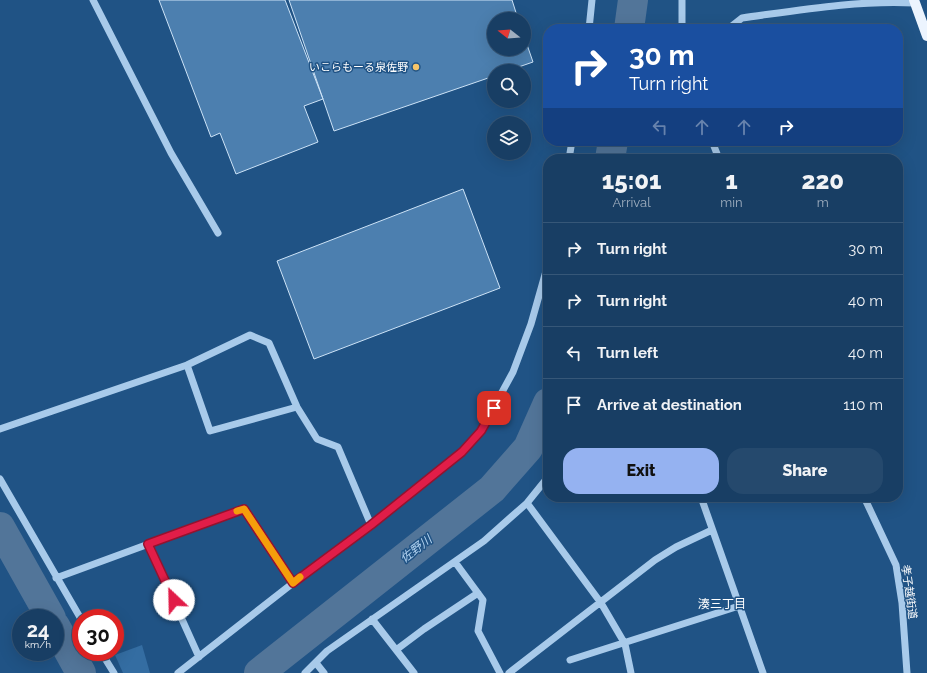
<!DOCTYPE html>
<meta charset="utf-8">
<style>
:root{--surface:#183e64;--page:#25496d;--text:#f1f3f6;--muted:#9faebf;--line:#365778;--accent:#95b2f1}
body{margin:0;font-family:Raleway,"Noto Sans JP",sans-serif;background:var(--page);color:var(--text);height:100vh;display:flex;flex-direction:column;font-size:15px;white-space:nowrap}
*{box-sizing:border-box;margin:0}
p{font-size:13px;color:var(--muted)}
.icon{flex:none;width:22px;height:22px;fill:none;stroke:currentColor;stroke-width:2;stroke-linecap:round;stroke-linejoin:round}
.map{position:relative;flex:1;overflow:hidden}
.side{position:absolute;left:543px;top:154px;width:360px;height:348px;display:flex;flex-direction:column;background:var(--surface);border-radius:16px;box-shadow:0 4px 16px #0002,0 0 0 1px var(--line)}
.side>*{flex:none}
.banner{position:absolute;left:543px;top:24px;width:360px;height:122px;border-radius:16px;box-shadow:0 4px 16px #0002,0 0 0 1px var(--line);background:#1a4fa0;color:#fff;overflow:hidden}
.needle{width:26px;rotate:287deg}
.tools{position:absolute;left:487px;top:12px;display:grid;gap:8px}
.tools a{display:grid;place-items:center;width:44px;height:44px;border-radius:50%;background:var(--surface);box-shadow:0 4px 16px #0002,0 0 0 1px var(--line);font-size:20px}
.speed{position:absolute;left:12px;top:609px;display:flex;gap:8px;font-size:20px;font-weight:700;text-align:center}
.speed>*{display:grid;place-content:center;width:52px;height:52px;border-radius:50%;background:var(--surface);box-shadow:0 4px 16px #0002,0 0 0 1px var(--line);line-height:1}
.speed small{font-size:10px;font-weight:400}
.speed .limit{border:6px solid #d22;background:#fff;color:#111}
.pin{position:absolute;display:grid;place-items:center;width:34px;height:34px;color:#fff;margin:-17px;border-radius:8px;box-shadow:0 2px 6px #0006}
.me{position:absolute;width:44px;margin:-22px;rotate:336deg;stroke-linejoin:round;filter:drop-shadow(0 0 3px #0008)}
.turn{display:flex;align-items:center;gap:14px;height:84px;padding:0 20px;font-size:18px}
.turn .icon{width:52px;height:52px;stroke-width:2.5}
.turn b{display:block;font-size:28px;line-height:34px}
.lanes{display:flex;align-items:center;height:38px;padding:0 20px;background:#0003;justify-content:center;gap:20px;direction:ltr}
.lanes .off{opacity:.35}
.eta{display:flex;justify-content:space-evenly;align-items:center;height:68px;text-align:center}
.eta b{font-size:24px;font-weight:800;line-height:28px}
.primary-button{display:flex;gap:8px;margin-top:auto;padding:8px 20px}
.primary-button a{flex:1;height:46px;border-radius:16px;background:var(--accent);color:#111;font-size:16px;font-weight:800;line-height:46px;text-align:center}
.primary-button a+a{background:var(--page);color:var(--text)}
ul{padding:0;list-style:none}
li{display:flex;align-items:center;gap:12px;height:52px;padding:0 20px;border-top:1px solid var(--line)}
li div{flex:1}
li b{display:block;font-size:15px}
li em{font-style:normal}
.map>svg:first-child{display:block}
</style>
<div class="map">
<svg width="927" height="673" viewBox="0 0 927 673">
<rect width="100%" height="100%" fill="#205385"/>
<!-- green -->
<path fill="#346da2" d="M142 645 150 673H123L115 655Z"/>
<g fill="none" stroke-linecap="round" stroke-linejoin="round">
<!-- river -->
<path stroke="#527599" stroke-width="30" d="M629 29 633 0
M610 159 613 141
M0 527 51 618
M55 626 81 673
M259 673 492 489 528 448 548 403"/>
</g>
<!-- building -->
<path fill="#4c7faf" stroke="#cde3f7" d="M159 0H285L323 99 304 106 318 142 236 174 220 133 211 137Z
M289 0H512L518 19H494V49H524V36L533 62 507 71H494V76L334 131Z
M463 189 500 288 314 359 277 261Z"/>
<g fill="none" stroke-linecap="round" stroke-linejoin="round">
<!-- minor -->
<path stroke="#a8caea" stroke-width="7" d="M93 0 171 153 218 233
M682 0V29
M589 29 592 0
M728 29 742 18C800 10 857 0 915 3
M712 141 719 159
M569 159 572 141
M187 365 210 431 297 407
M0 429 187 365 250 335 269 343 297 407 317 439 338 447 371 525
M0 479 81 619
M701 497 763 673
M864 497 896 565 902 603 907 673
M527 503 601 603 625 644 631 673
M148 544 199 657
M455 562 483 600 478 631 500 673
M56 578 244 509 293 583 178 673
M293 583 371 525 462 452 481 431 513 372 531 324 548 264
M372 619 414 673
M396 650 424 629 478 593
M101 652 114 673
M570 660 739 606
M316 663 324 673
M305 673 327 651 484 541 527 503 548 477
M509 673 655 560 676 547 712 530"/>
<!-- major -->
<path stroke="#ecf4fe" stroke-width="10" d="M914 0 927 36"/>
</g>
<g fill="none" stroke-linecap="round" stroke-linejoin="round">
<!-- route casing -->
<g stroke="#92132f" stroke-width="10">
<path id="route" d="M174 600 148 544 244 509 293 583 371 525 462 452 481 431 494 408"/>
</g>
<!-- route -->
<use href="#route" stroke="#e11d48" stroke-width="7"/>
<!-- slow -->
<path stroke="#f59e0b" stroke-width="7" d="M237 511 244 509 293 583 300 577"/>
</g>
<!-- markers -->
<circle fill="#f7c569" stroke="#205385" stroke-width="1.5" cx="416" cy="67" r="4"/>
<g text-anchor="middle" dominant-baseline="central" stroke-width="3" stroke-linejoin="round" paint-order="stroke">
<!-- poi labels -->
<g font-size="11" fill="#fff" stroke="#205385" text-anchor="end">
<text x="408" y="67">いこらもーる泉佐野</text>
</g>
<!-- street labels -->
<g font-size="11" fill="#fff" stroke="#205385">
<text transform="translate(909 592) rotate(82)">孝子越街道</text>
</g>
<!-- water labels -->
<g font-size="12" font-style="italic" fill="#b4d4f1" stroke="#205385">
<text transform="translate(416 549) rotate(-38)">佐野川</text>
</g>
<!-- neighbourhood labels -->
<g font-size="12" fill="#fff" stroke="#205385">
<text x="722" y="604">湊三丁目</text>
</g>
</g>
</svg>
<div class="tools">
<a><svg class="needle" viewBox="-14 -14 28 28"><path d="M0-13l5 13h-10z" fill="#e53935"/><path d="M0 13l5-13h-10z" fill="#9faebf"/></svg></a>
<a><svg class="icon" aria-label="search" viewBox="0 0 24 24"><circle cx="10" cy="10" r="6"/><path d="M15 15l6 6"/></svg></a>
<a><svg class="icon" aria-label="layers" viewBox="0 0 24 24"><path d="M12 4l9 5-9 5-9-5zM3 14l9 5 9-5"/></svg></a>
</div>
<div class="speed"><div>24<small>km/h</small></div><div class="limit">30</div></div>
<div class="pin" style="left:494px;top:408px;background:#d93025"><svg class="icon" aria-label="arrive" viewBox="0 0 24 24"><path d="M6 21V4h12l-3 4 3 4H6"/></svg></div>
<svg class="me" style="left:174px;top:600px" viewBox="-20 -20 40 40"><circle r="19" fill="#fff"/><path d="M0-13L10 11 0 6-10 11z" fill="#e11d48"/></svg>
<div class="banner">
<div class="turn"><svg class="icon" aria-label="right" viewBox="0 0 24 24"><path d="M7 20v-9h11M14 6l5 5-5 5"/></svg><div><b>30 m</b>Turn right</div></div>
<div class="lanes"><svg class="icon off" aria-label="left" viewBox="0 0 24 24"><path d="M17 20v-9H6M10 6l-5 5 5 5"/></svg><svg class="icon off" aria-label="ahead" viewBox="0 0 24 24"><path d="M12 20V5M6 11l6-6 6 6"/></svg><svg class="icon off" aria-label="ahead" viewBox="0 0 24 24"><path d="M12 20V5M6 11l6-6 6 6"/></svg><svg class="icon" aria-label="right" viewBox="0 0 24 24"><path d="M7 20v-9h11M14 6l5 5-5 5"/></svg></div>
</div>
<section class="side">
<div class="eta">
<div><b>15:01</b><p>Arrival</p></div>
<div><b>1</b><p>min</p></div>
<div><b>220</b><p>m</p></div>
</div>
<ul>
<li><svg class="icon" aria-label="right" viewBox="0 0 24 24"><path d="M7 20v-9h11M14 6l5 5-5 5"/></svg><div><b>Turn right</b></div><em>30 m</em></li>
<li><svg class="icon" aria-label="right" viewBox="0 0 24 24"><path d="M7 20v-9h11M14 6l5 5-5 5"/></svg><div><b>Turn right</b></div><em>40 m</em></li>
<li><svg class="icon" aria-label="left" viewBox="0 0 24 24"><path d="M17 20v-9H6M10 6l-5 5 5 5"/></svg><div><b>Turn left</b></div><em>40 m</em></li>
<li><svg class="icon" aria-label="arrive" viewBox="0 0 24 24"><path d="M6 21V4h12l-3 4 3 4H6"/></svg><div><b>Arrive at destination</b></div><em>110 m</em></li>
</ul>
<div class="primary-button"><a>Exit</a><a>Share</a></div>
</section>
</div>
